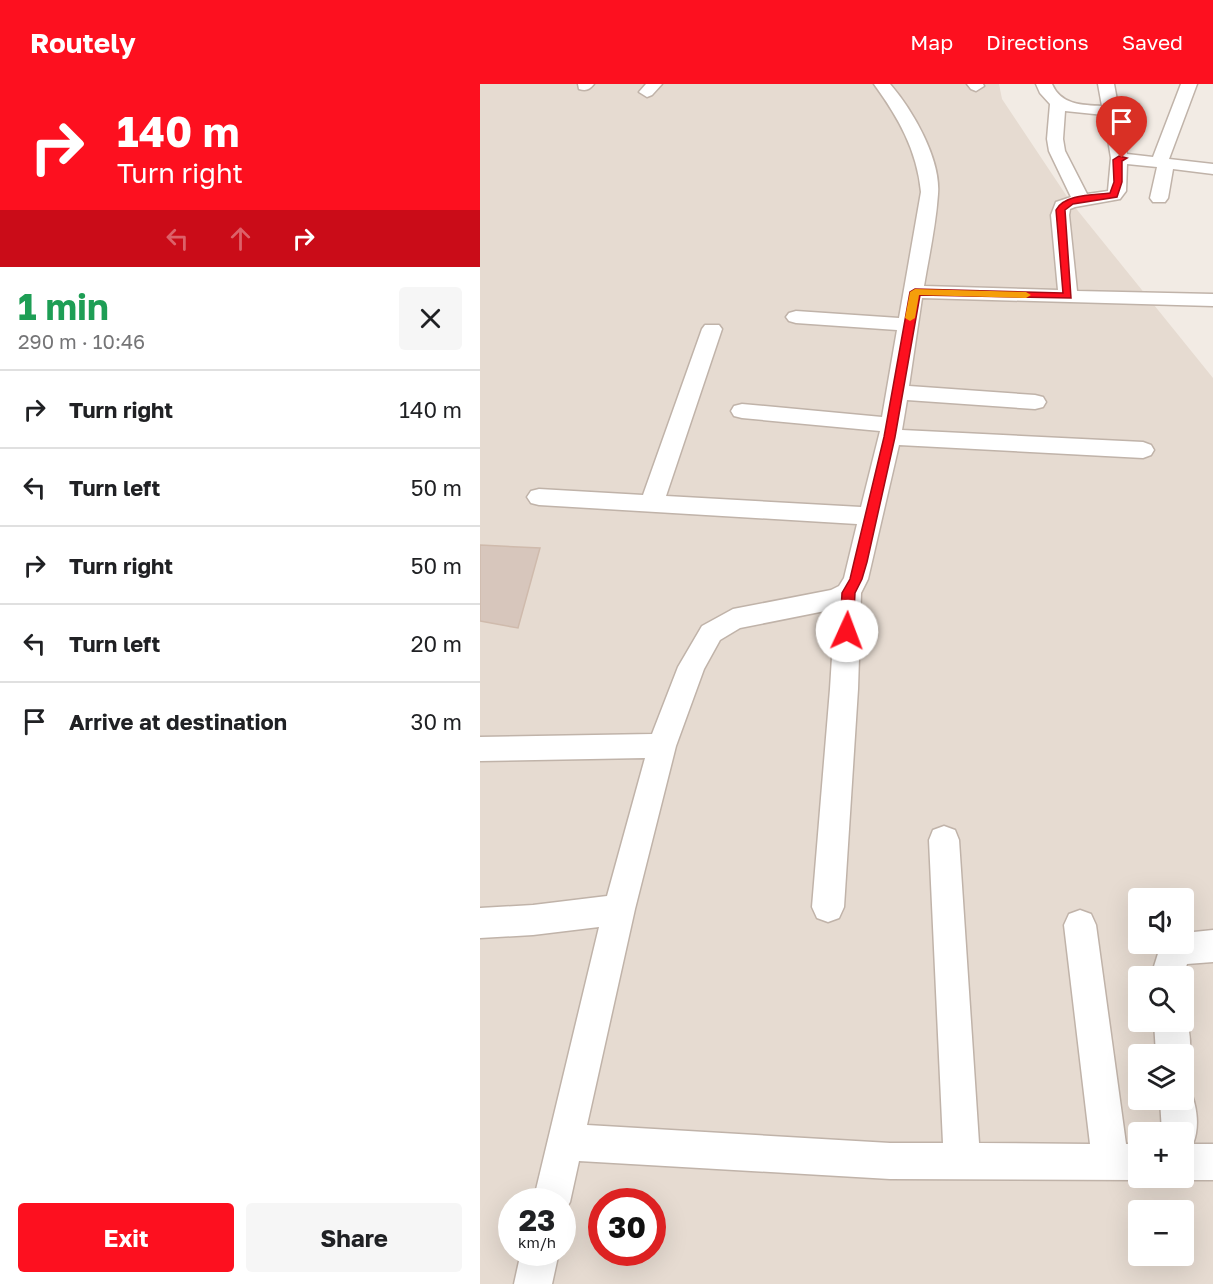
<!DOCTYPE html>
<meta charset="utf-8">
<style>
:root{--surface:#fff;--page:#f6f6f6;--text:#202124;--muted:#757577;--line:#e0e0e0;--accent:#fd101f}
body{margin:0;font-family:"Golos Text",sans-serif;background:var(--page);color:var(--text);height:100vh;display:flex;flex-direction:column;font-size:22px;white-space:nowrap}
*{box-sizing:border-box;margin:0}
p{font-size:20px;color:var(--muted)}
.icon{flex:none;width:33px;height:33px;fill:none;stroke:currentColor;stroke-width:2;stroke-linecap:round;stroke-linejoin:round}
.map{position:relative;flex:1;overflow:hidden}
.panel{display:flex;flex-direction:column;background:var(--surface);width:480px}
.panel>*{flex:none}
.banner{background:#fd101f;color:#fff;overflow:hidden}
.tools{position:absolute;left:648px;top:804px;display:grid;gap:12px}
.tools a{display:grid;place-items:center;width:66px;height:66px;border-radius:6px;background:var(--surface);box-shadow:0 6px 24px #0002;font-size:30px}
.speed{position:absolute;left:18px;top:1104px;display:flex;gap:12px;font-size:30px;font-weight:700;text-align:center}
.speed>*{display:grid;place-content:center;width:78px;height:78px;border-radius:50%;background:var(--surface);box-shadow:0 6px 24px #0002;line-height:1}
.speed small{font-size:15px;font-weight:400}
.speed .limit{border:9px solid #d22;background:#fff;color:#111}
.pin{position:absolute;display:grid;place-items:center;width:51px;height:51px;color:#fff;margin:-62px -26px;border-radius:50% 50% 50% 0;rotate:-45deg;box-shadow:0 0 6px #0007}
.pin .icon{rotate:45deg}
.me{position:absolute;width:66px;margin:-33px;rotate:2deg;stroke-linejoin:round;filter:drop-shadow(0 0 4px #0008)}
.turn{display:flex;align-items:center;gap:21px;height:126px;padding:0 18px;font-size:27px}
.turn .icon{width:78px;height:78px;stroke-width:2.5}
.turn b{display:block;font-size:42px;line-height:51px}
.lanes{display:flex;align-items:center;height:57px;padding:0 18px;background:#0003;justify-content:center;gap:30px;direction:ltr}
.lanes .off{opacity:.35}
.round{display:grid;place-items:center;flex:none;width:63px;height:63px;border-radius:6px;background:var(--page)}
.overview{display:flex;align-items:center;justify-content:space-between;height:102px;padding:0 18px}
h1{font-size:36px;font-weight:700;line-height:45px;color:#1e9e55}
.primary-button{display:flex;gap:12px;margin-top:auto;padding:12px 18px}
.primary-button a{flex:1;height:69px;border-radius:6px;background:var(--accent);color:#fff;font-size:24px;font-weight:700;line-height:69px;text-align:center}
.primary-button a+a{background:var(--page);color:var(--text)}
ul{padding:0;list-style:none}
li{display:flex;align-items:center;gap:18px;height:78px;padding:0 18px;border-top:2px solid var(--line)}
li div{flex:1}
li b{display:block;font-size:22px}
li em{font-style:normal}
header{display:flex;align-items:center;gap:36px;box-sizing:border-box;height:84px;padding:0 30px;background:var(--accent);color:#fff}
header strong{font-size:28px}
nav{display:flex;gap:33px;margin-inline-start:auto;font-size:21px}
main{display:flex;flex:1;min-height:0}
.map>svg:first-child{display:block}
</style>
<header>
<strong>Routely</strong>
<nav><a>Map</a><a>Directions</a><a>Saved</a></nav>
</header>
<main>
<section class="panel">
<div class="banner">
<div class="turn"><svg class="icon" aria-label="right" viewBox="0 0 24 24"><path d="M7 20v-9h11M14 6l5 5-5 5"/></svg><div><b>140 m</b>Turn right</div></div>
<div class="lanes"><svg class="icon off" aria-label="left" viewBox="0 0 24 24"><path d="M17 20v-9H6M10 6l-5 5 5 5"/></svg><svg class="icon off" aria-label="ahead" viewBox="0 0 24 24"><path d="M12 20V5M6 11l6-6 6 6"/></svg><svg class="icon" aria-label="right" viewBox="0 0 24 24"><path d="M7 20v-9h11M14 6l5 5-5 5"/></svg></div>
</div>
<div class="overview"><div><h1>1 min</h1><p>290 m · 10:46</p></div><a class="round"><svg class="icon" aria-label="close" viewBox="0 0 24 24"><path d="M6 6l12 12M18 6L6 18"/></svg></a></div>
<ul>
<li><svg class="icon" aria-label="right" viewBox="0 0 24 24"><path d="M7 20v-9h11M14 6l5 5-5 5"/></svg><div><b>Turn right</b></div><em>140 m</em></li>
<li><svg class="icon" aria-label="left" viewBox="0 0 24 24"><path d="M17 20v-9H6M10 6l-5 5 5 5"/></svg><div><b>Turn left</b></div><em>50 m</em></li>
<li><svg class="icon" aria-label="right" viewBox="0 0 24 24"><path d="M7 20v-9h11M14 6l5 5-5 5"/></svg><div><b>Turn right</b></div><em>50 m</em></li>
<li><svg class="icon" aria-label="left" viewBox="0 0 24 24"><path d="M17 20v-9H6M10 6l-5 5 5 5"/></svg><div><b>Turn left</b></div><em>20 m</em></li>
<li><svg class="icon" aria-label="arrive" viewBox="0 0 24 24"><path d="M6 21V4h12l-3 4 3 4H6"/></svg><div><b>Arrive at destination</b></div><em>30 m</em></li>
</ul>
<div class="primary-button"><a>Exit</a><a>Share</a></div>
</section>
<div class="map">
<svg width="733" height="1200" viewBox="0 0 733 1200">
<rect width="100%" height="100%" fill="#f2ebe4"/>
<!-- residential -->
<path fill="#e6dbd1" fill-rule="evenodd" d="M0 0H519L522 15 590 117 733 294V1200H0ZM658 814H704V860H658ZM658 892H704V938H658ZM658 970H704V1016H658ZM658 1048H704V1094H658ZM32 1118H82V1168H32ZM122 1118H172V1168H122ZM658 1126H704V1172H658Z"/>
<!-- building -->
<path fill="#d7c6bc" stroke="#cfbaac" stroke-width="1.5" d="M0 461 60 464 38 544 0 537Z"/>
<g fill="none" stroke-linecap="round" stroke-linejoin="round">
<!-- street casing -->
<g stroke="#c0b3a9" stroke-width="3">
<path id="street" d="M98 0H114C109 6 106 7 99 5Z
M166 0H182L172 11 167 13 159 8Z
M394 0H410C432 25 461 75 458 110 456 141 449 172 444 202L578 206 571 131 576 118 591 113 569 67 567 55 570 20 560 9 556 0H572C581 21 602 21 622 22L618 0H634L647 70 673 73 701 0H717L689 75 733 80V90L693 85 688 114 685 118H673L670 114 677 83 647 80 646 107 640 115 595 123 590 125 589 131 597 207 733 210V222L442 214 429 302 555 311 563 313 566 318 563 323 555 325 427 316 422 346 663 358 671 361 674 366 671 371 663 374 419 361 388 495 381 509 378 605 364 823 359 834 348 838 337 834 332 823 350 605 355 525 260 544 240 556 224 585 196 662 155 825 107 1041 410 1059H463L449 756 453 746 464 742 475 746 479 756 499 1059 610 1060 584 841 589 830 600 826 611 830 616 841 646 1060H658V1094H665L658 1096 410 1095 99 1077 90 1118 82 1132V1118H53L119 843 53 851 0 854V824L53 821 127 812 165 674 0 677V653L172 650 198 583 222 542 253 525 351 506 359 502 364 494 377 440 59 421 51 419 47 413 51 407 59 405 163 411 222 245 225 241H239L242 245 186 412 381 423 400 347 262 334 254 332 251 327 254 322 262 320 402 333 417 246 316 239 309 237 306 233 309 229 316 227 419 234 441 108C437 66 418 33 394 0ZM585 27 624 31 631 74 628 107 607 110 585 67 583 55Z
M487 0H503L504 2 496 7 491 5Z
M733 846V878L707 880 703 892H671L681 860H704V849Z
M704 928C710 944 714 969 704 983V970H676L674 938H704Z
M704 1001 709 1004C717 1021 720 1042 713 1060H733V1096H704L697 1094H704V1048H682L680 1016H704Z
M41 1168H79L72 1200H34Z"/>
</g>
<!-- street -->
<use href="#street" fill="#fff" fill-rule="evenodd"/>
</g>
<!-- route -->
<path fill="#fd101f" stroke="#a40a14" stroke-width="1.5" d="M639 72 647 74 642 77V98L637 113 593 120 585 126 591 214 440 211 415 353 387 478 382 495 375 509 373 547 367 552 362 551 360 547 362 509 370 495 374 478 404 353 430 208 435 205 583 209 576 126C584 110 614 111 630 109L634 98 633 76Z"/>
<!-- slow -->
<path fill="#f59e0b" d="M435 205 546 208 551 211 546 214 439 211 435 234 430 237 425 234 430 208Z"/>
</svg>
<div class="tools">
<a><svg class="icon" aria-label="sound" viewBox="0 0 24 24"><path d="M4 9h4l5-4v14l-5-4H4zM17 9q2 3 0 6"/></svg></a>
<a><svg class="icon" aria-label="search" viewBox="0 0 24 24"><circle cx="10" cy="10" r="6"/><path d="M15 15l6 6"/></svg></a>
<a><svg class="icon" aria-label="layers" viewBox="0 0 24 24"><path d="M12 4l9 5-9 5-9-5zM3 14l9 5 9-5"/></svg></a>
<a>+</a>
<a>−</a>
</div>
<div class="speed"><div>23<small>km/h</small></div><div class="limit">30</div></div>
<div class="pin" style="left:642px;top:74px;background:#d93025"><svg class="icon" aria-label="arrive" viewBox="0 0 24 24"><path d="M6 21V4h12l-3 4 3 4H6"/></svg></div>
<svg class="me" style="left:367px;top:547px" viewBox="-20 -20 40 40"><circle r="19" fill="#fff"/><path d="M0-13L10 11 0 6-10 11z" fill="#fd101f"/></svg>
</div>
</main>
